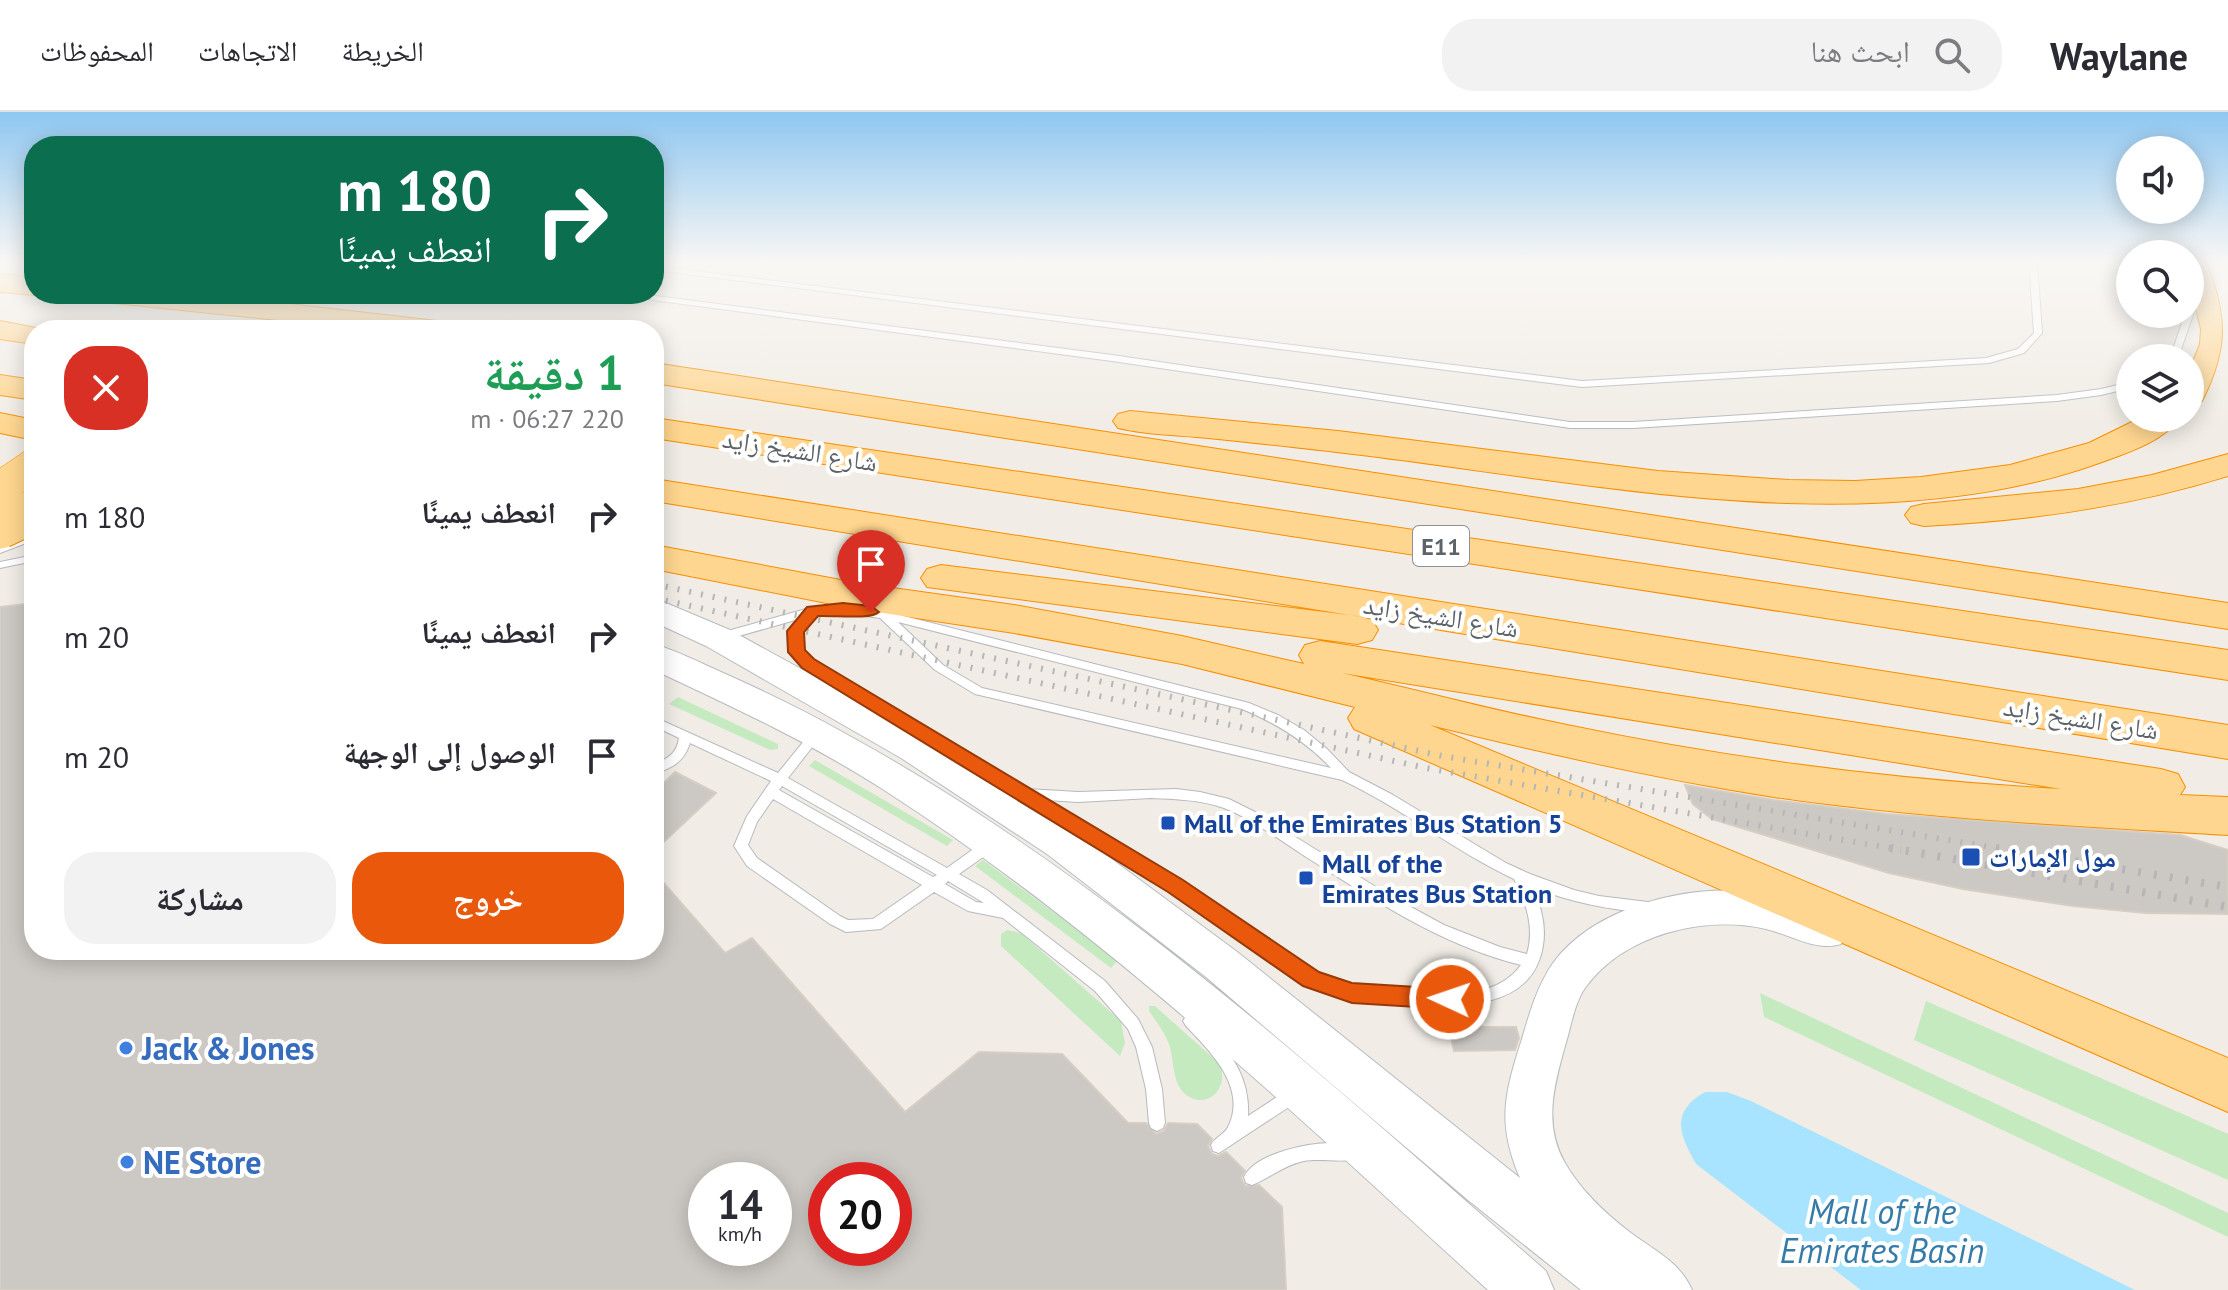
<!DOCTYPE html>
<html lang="ar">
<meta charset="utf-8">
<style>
:root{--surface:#fff;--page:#f2f2f3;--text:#2b2b33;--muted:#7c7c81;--line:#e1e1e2;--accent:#ea580c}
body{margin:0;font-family:"PT Sans","Noto Naskh Arabic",sans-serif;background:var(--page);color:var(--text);direction:rtl;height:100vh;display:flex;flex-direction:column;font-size:30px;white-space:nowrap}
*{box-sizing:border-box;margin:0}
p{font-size:26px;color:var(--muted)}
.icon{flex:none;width:44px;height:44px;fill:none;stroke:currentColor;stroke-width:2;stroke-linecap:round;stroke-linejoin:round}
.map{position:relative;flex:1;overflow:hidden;direction:ltr}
.drawer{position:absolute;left:24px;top:208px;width:640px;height:640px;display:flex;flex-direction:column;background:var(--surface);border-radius:32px;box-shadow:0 4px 20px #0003;direction:rtl}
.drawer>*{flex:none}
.guide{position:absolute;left:24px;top:24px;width:640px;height:168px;border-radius:32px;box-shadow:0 4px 20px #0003;direction:rtl;background:#0b6e4f;color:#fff;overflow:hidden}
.fabs{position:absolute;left:2116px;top:24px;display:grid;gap:16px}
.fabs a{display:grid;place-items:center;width:88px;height:88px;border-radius:50%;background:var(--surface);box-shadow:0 4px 20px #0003;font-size:40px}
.speed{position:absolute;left:688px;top:1050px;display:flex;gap:16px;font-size:40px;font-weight:700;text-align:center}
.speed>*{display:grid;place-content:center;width:104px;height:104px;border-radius:50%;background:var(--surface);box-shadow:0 4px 20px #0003;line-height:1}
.speed small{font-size:20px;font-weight:400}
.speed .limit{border:12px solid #d22;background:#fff;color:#111}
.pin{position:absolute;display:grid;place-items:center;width:68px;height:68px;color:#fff;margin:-82px -34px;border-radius:50% 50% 50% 0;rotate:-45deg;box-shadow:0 0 8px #0007}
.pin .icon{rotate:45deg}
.me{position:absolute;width:88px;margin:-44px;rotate:273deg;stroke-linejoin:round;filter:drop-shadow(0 0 6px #0008)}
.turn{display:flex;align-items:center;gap:28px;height:168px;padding:0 40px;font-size:36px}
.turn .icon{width:104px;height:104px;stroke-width:2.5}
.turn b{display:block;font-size:56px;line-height:68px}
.round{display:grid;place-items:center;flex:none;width:84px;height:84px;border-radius:32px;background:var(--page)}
.headline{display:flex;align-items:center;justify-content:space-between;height:136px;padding:0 40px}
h1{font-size:48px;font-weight:700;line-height:60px;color:#1e9e55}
.cta{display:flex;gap:16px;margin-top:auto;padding:16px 40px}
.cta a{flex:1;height:92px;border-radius:32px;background:var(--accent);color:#fff;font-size:32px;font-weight:700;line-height:92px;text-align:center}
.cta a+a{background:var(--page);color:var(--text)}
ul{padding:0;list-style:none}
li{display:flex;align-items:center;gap:24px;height:120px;padding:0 40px}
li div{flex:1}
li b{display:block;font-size:30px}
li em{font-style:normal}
header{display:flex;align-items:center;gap:48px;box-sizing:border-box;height:112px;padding:0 40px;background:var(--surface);border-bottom:2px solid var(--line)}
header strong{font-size:38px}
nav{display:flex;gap:44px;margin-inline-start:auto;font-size:28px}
.search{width:560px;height:72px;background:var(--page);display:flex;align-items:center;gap:20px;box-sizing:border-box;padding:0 28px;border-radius:32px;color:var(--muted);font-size:30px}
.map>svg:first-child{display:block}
</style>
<header>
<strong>Waylane</strong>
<div class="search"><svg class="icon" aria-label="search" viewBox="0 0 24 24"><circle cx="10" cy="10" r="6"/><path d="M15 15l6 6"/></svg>ابحث هنا</div>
<nav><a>الخريطة</a><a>الاتجاهات</a><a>المحفوظات</a></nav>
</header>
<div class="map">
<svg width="2228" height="1178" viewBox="0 0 2228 1178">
<rect width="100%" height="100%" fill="#f1ede6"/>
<!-- green -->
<path fill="#c5eac0" d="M678 585 778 632V637L770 638 669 592Z
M815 648 953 728 947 734 809 654Z
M983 748 1118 848 1111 856 975 754Z
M1007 818 1021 821 1121 909 1125 931 1120 944 1001 834V822Z
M1760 881 2228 1101V1125L1764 905Z
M1926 889 2228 1022V1068L1914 928Z
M1149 894H1155L1220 952C1230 980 1203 1000 1183 980 1172 968 1174 946 1169 932 1164 920 1157 910 1149 899Z"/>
<!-- water -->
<path fill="#a8e3ff" d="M1705 980H1727L1751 989 2135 1178H1861L1696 1052C1679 1022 1670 1000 1705 980Z"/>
<!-- building -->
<path fill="#ccc8c3" stroke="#d6cec3" stroke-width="2" fill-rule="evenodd" d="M34 491V838H654V760L725 841 752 826 905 1000 979 940 1062 942 1128 1011H1146L1156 1022 1164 1019 1168 1011 1197 1012 1212 1027 1208 1034 1212 1042 1218 1044 1226 1040 1245 1059 1241 1066 1245 1074 1259 1073 1282 1095 1286 1178H0V495ZM706 1068H774V1136H706ZM826 1068H894V1136H826Z
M675 660 716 681 654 739V669L664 671Z
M1685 673 1774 688 1887 702 2180 723 2228 738V802L2146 801 2073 794 1963 777 1889 761 1712 707 1693 692Z
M1449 915H1516L1519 926 1515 938 1454 939Z"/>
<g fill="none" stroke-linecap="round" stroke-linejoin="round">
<!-- lane casing -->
<g stroke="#b6b9be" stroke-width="2">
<path id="lane" d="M2029 150H2037L2042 221 2024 241 1989 251 1582 275 654 158V154L1582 269 1986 246 2018 237 2034 221Z
M2190 179 2194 181V200L2178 246H2170L2185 202H2190Z
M618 182H641L1112 243 1570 310H1633L2057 283 2101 277 2130 270V276L2101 283 2057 289 1633 316H1570L1112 249 622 184Z
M34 421V428L0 441V434Z
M34 443V449L0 456V450Z
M833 494H852L884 499 1249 591 1278 603 1304 618 1327 637 1349 660 1393 683 1506 751 1530 762 1574 778 1599 784 1656 791 1658 795 1656 799 1651 801C1609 798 1570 790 1532 775 1543 797 1548 822 1540 846 1522 899 1455 894 1410 892 1379 890 1349 888 1319 878L1095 731 804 555C787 539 786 525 799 507L721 529 715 525 717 522 813 495ZM833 502H852L880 506 935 558 975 582 1342 668C1402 696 1454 739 1514 767 1526 791 1535 815 1527 842L1500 835 1444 813 1387 782 1257 701 1229 687 1200 680 1176 677 1078 680 1027 677 812 549C795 533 799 520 815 504ZM898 510 1242 597C1276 611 1305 629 1331 656L982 576 943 553ZM1151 686C1176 687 1201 688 1224 696 1252 707 1278 727 1303 743 1373 787 1440 833 1521 853 1512 865 1500 873 1486 877 1464 884 1439 880 1416 879 1387 877 1357 877 1328 868L1105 723 1046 688 1078 690Z
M654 605 778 661 812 619H820L822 622 820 625 788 666 947 756 986 728 991 727 996 728 998 732 996 736 959 762 987 778 1105 869 1138 907 1152 935 1162 977 1165 1011 1163 1016 1157 1019 1151 1016 1149 1011 1146 977 1136 935 1128 917 1095 879 1003 806 968 799 934 780 881 817 846 820 830 812 747 754 734 734 747 704 771 669 690 631C684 650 672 656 654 662V652C668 647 677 641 679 626L654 614ZM782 674 937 763 933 765 779 678ZM773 687 922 773 873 807 848 808 840 804 757 746 748 733 757 710ZM948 769 984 791 976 790 945 772Z
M1191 902C1199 906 1204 912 1210 919 1234 944 1250 969 1248 1004L1289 977 1295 975 1301 977 1303 982 1301 987 1219 1041 1213 1039 1211 1033C1215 1025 1224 1023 1228 1015 1248 976 1210 939 1186 914L1183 909 1186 904Z
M1335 1031 1355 1035 1357 1041 1355 1047C1343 1051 1320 1046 1304 1049 1284 1053 1270 1066 1252 1073L1246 1071 1244 1065C1255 1041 1310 1030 1335 1031Z"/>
</g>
<!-- secondary casing -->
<g stroke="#b7bcc1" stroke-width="2">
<path id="secondary" d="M0 364 34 371V389L0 382Z
M654 486 730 518 927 626 1075 720 1236 839 1520 1066C1497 1013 1504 983 1521 930 1529 903 1537 874 1553 851 1594 795 1687 772 1753 780 1783 784 1813 796 1841 806L1847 819 1841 832C1816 840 1792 823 1766 817 1704 803 1624 822 1585 876 1574 892 1571 915 1565 934 1554 973 1543 1013 1565 1051 1581 1079 1606 1102 1631 1121 1655 1139 1680 1150 1692 1178H1581L1468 1088 1206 865 1047 742 901 646 706 534 654 510Z
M654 532C677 539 699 550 721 560 764 579 805 599 846 622 1105 764 1324 966 1546 1159L1554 1178H1488C1294 1002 1105 820 884 678 811 631 733 595 654 558Z"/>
</g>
<!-- highway casing -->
<g stroke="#f78e00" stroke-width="2">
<path id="highway" d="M2190 150H2206C2228 205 2228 237 2202 289L2190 292V257L2200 232 2201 217 2190 173Z
M0 162 34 165V182H37L34 183 0 180Z
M99 182H203L437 209 448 211 452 218H373L114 191 104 188Z
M0 209 46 218H34V232L0 227Z
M654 251 2228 491V517L654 271Z
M0 263 34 268V288L0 283Z
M1130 299 1338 319 1658 359 1789 368 1855 369 1921 365 2010 353 2089 331 2140 306H2180C2164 329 2127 341 2102 350 1872 434 1589 370 1353 342 1304 336 1256 331 1208 326 1178 323 1147 323 1118 316L1113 309 1118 302Z
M0 301 34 308V328L0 321Z
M654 306 2228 538V568L654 326Z
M2228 342V364C2129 395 2027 409 1924 414L1911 411 1905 403 1911 395 1924 392 2078 377 2152 363Z
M654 367 2228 613V647L654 389Z
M654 433 857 471 1014 493 1182 524 1304 552 1299 543 1305 533 1320 529 2161 657 2178 662 2185 675 2180 683 2228 685V723C2076 714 1925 707 1774 685 1658 667 1543 641 1430 613L2228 946V1000L1354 617 1348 606 1355 595 1182 552 1014 521 857 497 654 457ZM1342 561 2061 677C1895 668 1729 647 1567 613 1491 598 1417 578 1342 561Z
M941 453 1357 504 1372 508 1378 518 1372 528 1357 532 927 475 921 466 927 457Z"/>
</g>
<!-- lane -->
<use href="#lane" fill="#fff" fill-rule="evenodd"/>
<!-- secondary -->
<use href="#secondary" fill="#fff" fill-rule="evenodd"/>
<!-- highway -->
<use href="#highway" fill="#ffd68f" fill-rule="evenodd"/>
<!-- rail-far2 -->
<path stroke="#b5b6b7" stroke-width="4" stroke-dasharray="1 7" stroke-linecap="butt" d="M0 363 34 368"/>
<!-- rail-far1 -->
<path stroke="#b5b6b7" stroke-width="6" stroke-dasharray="2 10" stroke-linecap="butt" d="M654 472 1442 644 2008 738
M654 486 1426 656 1901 738"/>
<!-- rail -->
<path stroke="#b5b6b7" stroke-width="8" stroke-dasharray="3 13" stroke-linecap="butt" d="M1890 736 2228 795
M1996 736 2228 775"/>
<!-- highway-bridge-far1 casing -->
<g stroke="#f78e00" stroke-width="34" stroke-linecap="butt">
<path id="highway-bridge-far1" d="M0 376 34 353
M23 404 34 399"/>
</g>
<!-- highway-bridge casing -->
<g stroke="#f78e00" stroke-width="45" stroke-linecap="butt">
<path id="highway-bridge" d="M0 415 27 402"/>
</g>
<!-- highway-bridge-far1 -->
<use href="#highway-bridge-far1" stroke="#ffd68f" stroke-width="33"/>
<!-- highway-bridge -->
<use href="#highway-bridge" stroke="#ffd68f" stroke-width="43"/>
</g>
<!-- sky -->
<linearGradient id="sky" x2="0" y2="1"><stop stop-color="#8ec7f1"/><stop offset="0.48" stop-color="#f9f7f4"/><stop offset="1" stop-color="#f9f7f4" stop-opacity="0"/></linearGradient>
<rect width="2228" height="315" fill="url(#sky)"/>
<!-- route -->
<path fill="#ea580c" stroke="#983908" stroke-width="2" d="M843 491 871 494 879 500C871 508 833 503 818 504L804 520 805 538 814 547 1183 768 1319 860 1352 871 1450 877 1458 880 1461 887 1458 894 1450 897 1352 891 1303 874 1168 780 802 556 788 540 787 519 807 495Z"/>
<!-- markers -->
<g fill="#1a4fb4" stroke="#fff" stroke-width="3">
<rect x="1160" y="703" width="16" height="16" rx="4"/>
<rect x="1961" y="735" width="20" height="20" rx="4"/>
<rect x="1298" y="758" width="16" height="16" rx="4"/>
</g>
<g fill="#3f7fe0" stroke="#fff" stroke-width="3">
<circle cx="126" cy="936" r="8"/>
<circle cx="127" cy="1050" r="8"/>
</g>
<g text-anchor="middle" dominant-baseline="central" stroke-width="8" stroke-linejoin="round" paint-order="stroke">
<!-- shield labels -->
<rect fill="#fff" stroke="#8e9295" stroke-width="2" x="1413" y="414" width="56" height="40" rx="6"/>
<g font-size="24" font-weight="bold" fill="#5d6368">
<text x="1441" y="434">E11</text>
</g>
<!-- street labels -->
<g font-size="26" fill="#5d6368" stroke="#fff">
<text transform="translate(800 338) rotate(9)">شارع الشيخ زايد</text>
<text transform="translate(1441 504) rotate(9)">شارع الشيخ زايد</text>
<text transform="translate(2081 606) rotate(9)">شارع الشيخ زايد</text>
</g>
<!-- transit labels -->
<g font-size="26" font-weight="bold" fill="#164399" stroke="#fff" text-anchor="start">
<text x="1184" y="711">Mall of the Emirates Bus Station 5</text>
<text x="1989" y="745">مول الإمارات</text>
<text x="1322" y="751">Mall of the<tspan x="1322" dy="30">Emirates Bus Station</tspan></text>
</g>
<!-- near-shop labels -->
<g font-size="32" font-weight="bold" fill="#366cbe" stroke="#fff" text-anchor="start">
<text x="142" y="936">Jack &amp; Jones</text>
<text x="143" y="1050">NE Store</text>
</g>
<!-- near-water labels -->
<g font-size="34" font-style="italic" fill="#357ba9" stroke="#fff">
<text x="1882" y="1099">Mall of the<tspan x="1882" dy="39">Emirates Basin</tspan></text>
</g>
</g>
</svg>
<div class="fabs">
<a><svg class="icon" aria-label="sound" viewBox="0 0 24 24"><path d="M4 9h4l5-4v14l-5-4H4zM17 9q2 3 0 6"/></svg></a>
<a><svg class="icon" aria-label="search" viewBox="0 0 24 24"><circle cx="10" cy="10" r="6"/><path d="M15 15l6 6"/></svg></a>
<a><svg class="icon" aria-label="layers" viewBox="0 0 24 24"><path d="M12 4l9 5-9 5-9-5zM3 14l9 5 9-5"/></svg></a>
</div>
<div class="speed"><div>14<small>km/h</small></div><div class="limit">20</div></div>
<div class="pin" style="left:871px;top:500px;background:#d93025"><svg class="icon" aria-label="arrive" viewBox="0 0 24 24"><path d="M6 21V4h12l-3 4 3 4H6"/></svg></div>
<svg class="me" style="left:1450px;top:887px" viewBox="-20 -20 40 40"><circle r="17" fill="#ea580c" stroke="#fff" stroke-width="3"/><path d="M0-11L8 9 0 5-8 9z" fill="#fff"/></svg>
<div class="guide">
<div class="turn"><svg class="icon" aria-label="right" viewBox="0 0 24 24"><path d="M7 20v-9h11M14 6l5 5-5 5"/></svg><div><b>180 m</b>انعطف يمينًا</div></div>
</div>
<section class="drawer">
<div class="headline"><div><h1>1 دقيقة</h1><p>220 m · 06:27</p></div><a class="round" style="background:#d93025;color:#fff"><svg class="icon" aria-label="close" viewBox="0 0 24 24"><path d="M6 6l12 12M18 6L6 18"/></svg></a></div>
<ul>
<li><svg class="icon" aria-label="right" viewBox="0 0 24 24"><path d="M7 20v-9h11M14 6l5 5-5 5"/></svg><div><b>انعطف يمينًا</b></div><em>180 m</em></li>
<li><svg class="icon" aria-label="right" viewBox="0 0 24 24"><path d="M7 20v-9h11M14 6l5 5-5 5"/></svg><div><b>انعطف يمينًا</b></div><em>20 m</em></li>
<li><svg class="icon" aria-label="arrive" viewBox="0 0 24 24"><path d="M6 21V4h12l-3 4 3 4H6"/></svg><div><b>الوصول إلى الوجهة</b></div><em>20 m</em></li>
</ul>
<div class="cta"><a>خروج</a><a>مشاركة</a></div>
</section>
</div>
